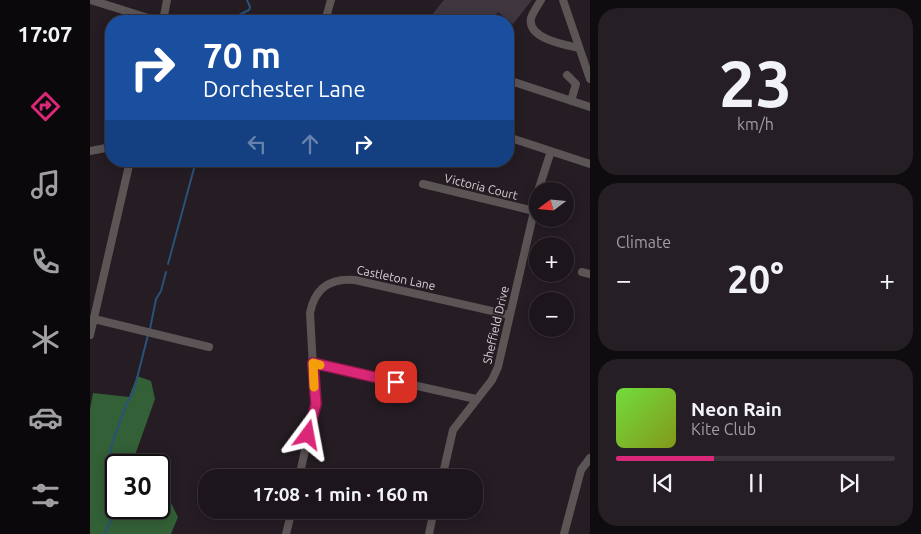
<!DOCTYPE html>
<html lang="en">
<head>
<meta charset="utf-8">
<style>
  body { margin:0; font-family:Ubuntu,sans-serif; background:#251e24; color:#f1f3f6; height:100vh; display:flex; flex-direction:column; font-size:19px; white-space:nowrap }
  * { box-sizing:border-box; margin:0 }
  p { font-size:16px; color:#a09fa3 }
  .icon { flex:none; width:28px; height:28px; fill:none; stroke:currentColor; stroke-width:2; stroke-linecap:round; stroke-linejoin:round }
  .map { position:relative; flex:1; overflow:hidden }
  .panel { display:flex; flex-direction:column; gap:8px; padding:8px; background:#0f0c0f; width:331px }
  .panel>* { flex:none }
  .top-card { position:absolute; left:15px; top:15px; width:409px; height:152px; border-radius:20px; box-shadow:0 2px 12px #0003,0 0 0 1px #3a343a; background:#1a4fa0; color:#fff; overflow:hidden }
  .needle { width:32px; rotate:254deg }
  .tools { position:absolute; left:439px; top:182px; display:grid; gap:10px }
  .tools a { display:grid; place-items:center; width:45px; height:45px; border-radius:50%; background:#1c151b; box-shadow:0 2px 12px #0003,0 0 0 1px #3a343a; font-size:25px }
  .speed { position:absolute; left:15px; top:454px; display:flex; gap:10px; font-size:25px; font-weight:700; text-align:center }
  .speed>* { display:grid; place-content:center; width:65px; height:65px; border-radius:50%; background:#1c151b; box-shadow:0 2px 12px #0003,0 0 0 1px #3a343a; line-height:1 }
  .speed .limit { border:2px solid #111; border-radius:8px; background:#fff; color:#111 }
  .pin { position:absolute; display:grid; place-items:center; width:42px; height:42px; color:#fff; margin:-21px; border-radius:10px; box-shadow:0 2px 8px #0006 }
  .me { position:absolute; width:55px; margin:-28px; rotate:13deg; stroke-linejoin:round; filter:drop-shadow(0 0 4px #0008) }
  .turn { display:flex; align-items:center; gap:18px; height:105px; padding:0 15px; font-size:22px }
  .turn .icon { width:65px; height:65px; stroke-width:2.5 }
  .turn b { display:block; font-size:35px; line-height:42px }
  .lanes { display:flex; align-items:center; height:48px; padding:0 15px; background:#0003; justify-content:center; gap:25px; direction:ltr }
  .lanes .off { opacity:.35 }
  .big { font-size:38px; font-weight:700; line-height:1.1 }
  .panel .widget { flex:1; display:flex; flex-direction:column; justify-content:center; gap:8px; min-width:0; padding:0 18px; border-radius:20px; background:#251e24 }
  .panel .dial { align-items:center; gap:0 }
  .dial b { font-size:65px; line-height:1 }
  .song { display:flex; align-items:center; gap:15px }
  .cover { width:60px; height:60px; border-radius:8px; background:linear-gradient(135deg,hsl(100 70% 55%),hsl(70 70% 35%)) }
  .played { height:5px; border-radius:2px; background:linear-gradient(90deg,#db2777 35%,#3a343a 35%) }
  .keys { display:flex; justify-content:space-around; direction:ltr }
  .heat { display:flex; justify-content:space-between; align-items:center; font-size:28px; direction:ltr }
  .trip { position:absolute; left:108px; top:469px; width:285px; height:50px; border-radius:20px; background:#1c151b; box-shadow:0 2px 12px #0003,0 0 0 1px #3a343a; font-weight:700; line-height:50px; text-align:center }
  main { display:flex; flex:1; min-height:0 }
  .menu { display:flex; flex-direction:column; width:90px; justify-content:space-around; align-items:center; background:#0b080b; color:#a09fa3 }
  .menu .icon { width:35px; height:35px }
  .menu .current { color:#db2777 }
  .menu b { font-size:22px; color:#f1f3f6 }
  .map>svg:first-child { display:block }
  .forest { fill:#336036 }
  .water { fill:#28527b }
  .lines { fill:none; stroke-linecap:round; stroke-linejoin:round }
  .stream { stroke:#28527b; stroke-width:2 }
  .building { fill:#40363f }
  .minor { stroke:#5c5555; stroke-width:8 }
  .route-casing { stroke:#8e194d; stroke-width:12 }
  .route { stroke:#db2777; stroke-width:9 }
  .slow { stroke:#f59e0b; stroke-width:9 }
  .labels { text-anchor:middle; stroke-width:4; stroke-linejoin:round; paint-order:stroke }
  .street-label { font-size:12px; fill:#d8d2d8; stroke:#251c24 }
</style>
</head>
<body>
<main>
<nav class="menu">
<b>17:07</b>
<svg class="icon current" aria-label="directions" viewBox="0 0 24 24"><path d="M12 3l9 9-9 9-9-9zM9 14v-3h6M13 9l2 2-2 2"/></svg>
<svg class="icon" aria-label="music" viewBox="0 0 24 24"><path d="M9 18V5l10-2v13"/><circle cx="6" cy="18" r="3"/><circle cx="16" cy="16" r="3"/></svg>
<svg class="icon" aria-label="phone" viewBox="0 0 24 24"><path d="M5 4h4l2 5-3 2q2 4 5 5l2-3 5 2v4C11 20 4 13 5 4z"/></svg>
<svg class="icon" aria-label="climate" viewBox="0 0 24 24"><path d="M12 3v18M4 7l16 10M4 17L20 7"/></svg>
<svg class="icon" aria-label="car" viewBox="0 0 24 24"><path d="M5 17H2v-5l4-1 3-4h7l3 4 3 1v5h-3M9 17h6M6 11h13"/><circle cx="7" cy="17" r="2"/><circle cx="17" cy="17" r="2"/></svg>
<svg class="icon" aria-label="filters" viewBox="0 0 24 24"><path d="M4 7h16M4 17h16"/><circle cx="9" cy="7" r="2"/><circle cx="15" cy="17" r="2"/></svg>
</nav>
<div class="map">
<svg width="500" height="534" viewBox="0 0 500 534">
  <rect width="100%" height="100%" fill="#251c24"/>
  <!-- forest -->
  <path class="forest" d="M47,376L61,381L65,399L44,458L52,465H26V508H69V479L88,517L81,534H0V409L3,393L39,397Z"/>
  <!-- water -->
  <path class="water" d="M160,470H169L181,477H154Z"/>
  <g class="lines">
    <!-- stream -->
    <path class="stream" d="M143,21L147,16L159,10L160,7L157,0
      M78,264L106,161
      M60,329L66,299L71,291L76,272
      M15,534L22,516L21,484L19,463L22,444L36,405L44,390L58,335"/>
  </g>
  <!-- building -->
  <path class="building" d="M354,0H442L423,24L408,12L400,21H337Z"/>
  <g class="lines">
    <!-- minor -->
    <path class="minor" d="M1,0L68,21
      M451,0C448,5 443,12 441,18C437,39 476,45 489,48
      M473,0L500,79
      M73,21L77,0
      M235,21L241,0
      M477,75L486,84L481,101
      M418,80L500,107
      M418,137L500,164
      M0,151L21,147
      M333,184L444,211
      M448,191L461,151
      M492,272L500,274
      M4,319L119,347
      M0,335L40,161
      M223,363L386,399
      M209,478L225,404L220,313C225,287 241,278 265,280L420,315
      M352,478L363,430L402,380L408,367L448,194
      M196,534L202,510
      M339,534L344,510
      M474,534L491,470L500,458"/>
  </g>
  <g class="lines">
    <!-- route casing -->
    <g class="route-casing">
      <path id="route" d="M218,435L226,404L223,363L306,382"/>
    </g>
    <!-- route -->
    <use href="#route" class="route"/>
    <!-- slow -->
    <path class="slow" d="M224,387L223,363L230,365"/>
  </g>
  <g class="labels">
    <!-- street labels -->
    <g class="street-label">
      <text transform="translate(391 187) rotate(14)" y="4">Victoria Court</text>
      <text transform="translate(306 278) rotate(12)" y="4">Castleton Lane</text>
      <text transform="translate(406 325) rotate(-77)" y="4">Sheffield Drive</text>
    </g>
  </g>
</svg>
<div class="tools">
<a><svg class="needle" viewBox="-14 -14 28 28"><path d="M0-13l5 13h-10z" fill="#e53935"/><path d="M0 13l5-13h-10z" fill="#a09fa3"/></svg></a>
<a>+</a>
<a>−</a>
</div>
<div class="speed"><div class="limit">30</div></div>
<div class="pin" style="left:306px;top:382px;background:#d93025"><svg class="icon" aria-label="arrive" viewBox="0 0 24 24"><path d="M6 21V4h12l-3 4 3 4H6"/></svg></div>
<svg class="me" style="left:218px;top:435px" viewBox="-20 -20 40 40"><path d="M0-17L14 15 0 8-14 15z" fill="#db2777" stroke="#fff" stroke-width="4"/></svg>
<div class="trip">17:08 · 1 min · 160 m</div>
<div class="top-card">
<div class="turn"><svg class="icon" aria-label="right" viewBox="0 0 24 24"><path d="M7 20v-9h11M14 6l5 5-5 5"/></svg><div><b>70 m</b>Dorchester Lane</div></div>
<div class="lanes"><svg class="icon off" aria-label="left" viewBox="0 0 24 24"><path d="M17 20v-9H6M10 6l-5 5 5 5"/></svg><svg class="icon off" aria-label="ahead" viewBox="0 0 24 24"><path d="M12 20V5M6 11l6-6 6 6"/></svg><svg class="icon" aria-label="right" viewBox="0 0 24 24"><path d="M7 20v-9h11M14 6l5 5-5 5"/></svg></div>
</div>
</div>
<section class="panel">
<div class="widget dial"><b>23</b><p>km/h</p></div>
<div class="widget"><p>Climate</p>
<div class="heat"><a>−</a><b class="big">20°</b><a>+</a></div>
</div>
<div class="widget">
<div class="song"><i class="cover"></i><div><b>Neon Rain</b><p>Kite Club</p></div></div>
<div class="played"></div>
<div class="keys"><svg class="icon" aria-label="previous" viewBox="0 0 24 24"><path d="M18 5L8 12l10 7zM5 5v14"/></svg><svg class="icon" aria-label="pause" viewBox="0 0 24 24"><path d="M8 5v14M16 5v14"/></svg><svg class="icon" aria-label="next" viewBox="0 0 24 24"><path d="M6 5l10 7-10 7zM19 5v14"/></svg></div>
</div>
</section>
</main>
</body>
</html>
